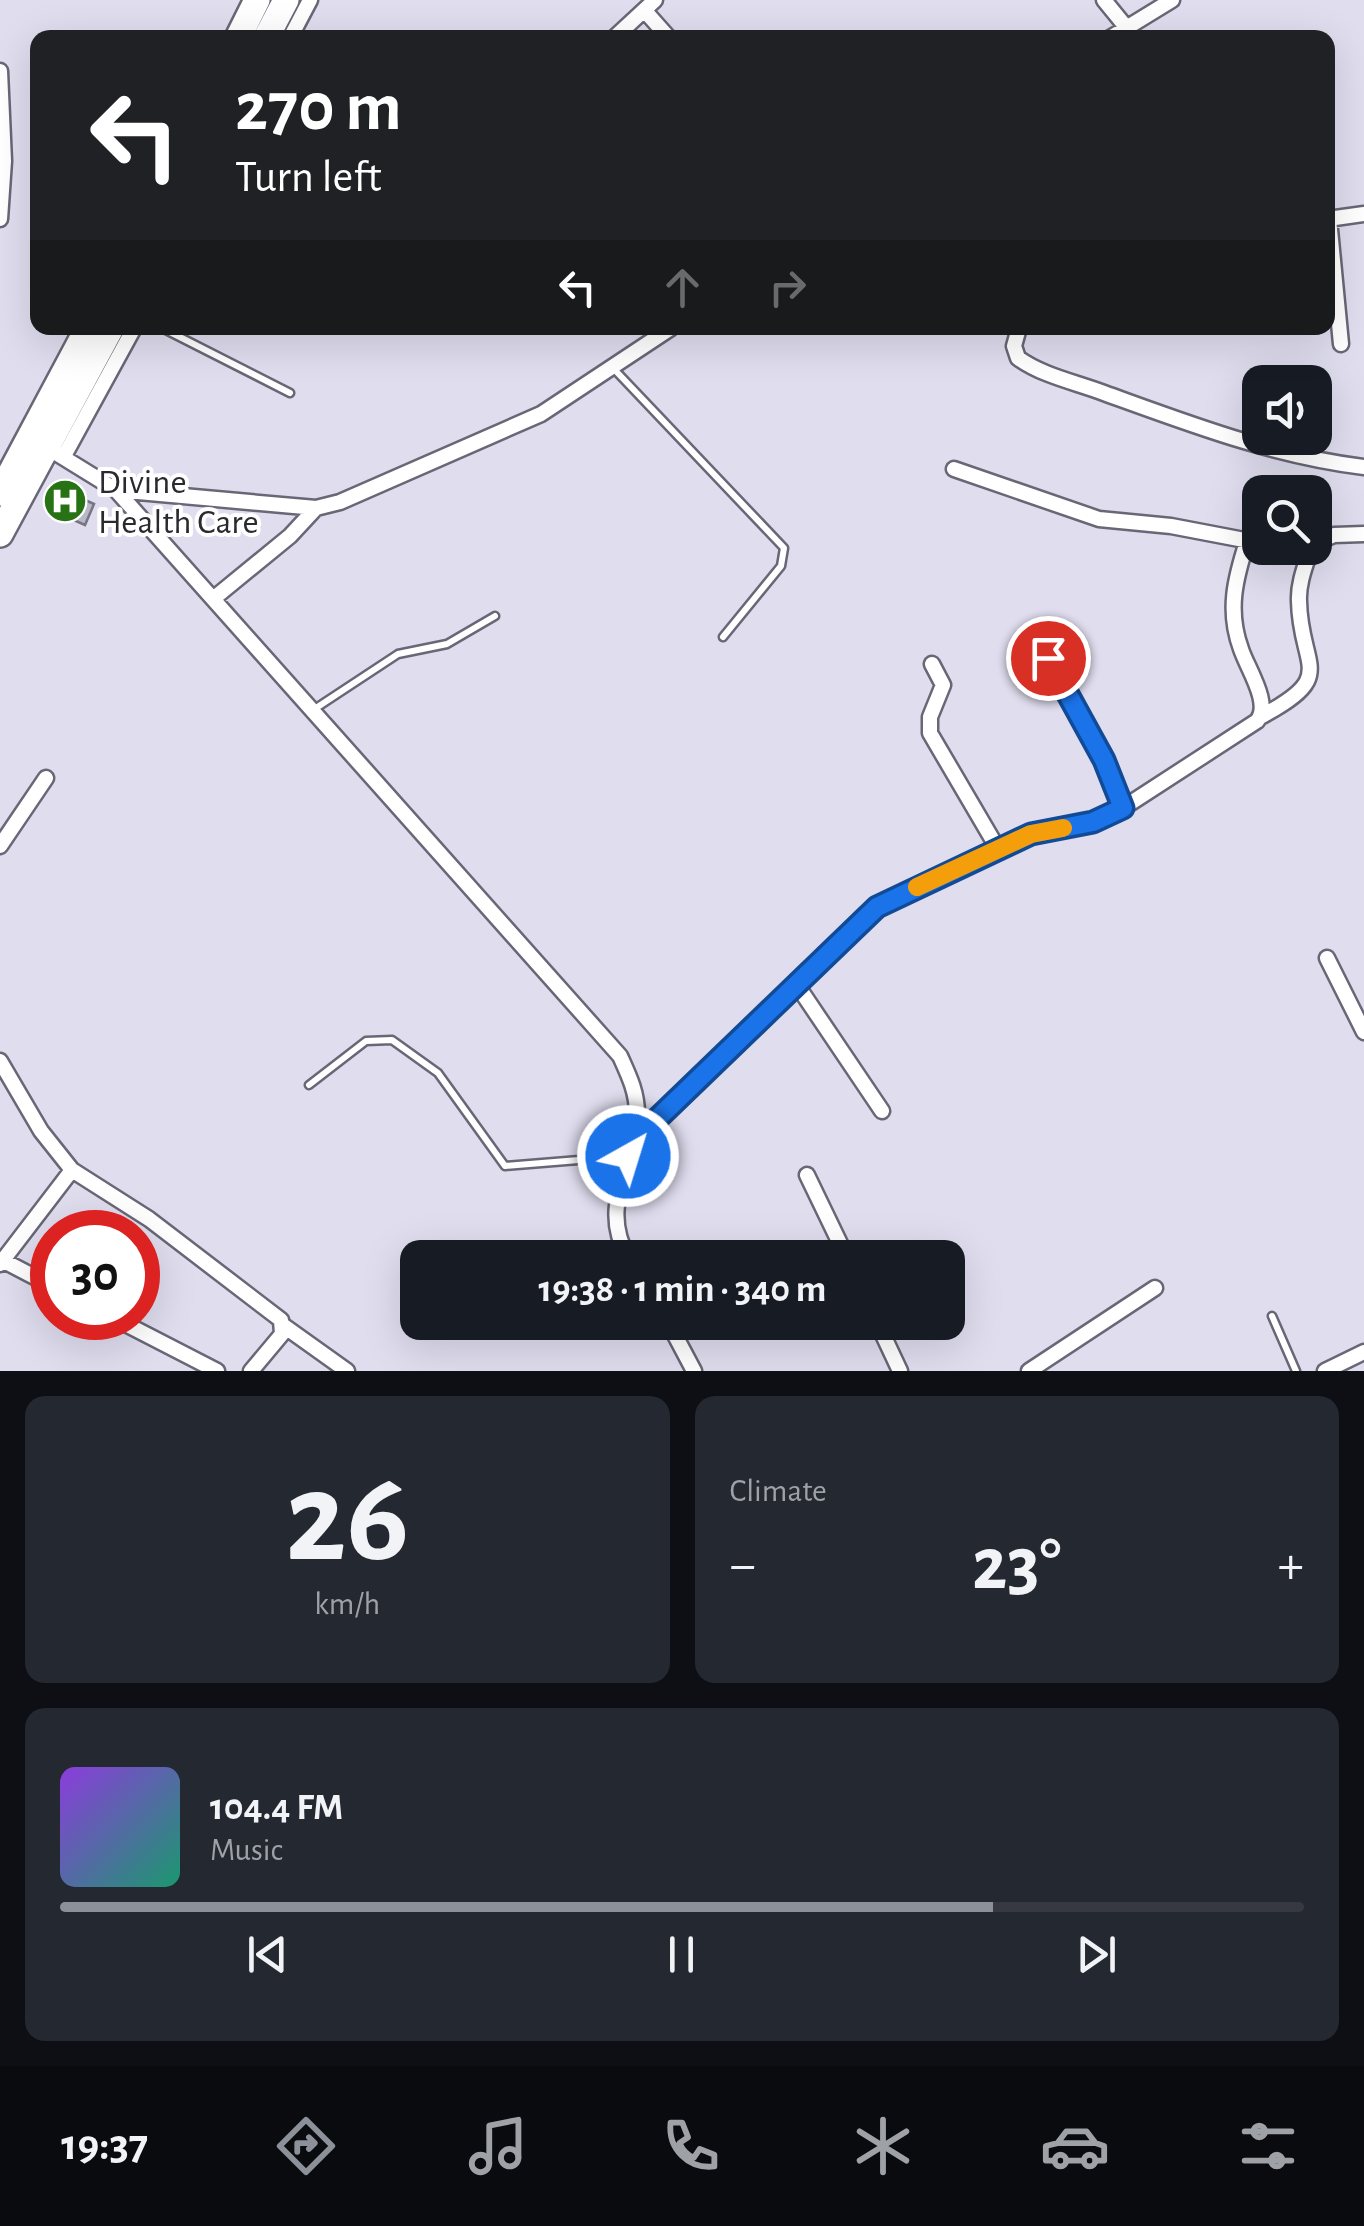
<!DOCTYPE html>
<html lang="en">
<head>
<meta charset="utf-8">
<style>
  body { margin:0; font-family:"Alegreya Sans",sans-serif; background:#242831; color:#f1f3f6; height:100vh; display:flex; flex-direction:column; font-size:38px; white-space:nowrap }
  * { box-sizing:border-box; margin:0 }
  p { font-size:32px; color:#9ea1a6 }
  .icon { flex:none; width:55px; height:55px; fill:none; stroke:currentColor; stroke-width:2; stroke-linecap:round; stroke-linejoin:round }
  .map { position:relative; height:1371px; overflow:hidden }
  .details { display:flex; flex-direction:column; gap:25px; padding:25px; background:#0d0f14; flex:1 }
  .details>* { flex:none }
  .banner { position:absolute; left:30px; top:30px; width:1305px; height:305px; border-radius:20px; box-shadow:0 10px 40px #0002; background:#202124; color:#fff; overflow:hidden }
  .controls { position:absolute; left:1242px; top:365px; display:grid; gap:20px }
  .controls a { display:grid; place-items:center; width:90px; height:90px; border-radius:20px; background:#171b24; box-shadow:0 10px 40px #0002; font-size:50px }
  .speed { position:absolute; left:30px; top:1210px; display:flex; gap:20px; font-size:50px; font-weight:700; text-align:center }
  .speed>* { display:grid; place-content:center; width:130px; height:130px; border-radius:50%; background:#171b24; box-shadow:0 10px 40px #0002; line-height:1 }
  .speed .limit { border:15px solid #d22; background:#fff; color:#111 }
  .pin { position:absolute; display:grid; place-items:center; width:85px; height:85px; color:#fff; margin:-42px; border:5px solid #fff; border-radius:50%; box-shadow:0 2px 10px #0007 }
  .me { position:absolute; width:110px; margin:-55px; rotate:39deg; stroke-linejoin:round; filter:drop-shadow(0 0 8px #0008) }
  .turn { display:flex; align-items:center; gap:35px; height:210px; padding:0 40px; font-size:45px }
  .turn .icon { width:130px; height:130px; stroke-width:2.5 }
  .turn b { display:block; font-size:70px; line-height:85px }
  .lanes { display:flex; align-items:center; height:95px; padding:0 40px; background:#0003; justify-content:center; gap:50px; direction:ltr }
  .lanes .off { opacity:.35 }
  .big { font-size:75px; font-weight:700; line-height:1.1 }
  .details .card { flex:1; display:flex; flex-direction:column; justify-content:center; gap:15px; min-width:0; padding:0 35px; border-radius:20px; background:#242831 }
  .details .dial { align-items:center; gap:0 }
  .dial b { font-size:130px; line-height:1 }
  .song { display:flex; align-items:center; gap:30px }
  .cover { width:120px; height:120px; border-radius:15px; background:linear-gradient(135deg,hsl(270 70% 55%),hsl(160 70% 35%)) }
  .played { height:10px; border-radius:5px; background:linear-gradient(90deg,#8c9099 75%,#363941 75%) }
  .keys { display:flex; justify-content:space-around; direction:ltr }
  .heat { display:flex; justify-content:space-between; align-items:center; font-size:55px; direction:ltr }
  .details .tiles { flex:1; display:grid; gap:25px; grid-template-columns:1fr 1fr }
  .card:last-child { grid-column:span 2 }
  .trip { position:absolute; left:400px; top:1240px; width:565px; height:100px; border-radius:20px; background:#171b24; box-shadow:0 10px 40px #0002; font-weight:700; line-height:100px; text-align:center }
  .dock { display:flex; height:160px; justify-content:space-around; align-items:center; background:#090b0e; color:#9ea1a6 }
  .dock .icon { width:70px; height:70px }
  .dock .on { color:#8c9099 }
  .dock b { font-size:45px; color:#f1f3f6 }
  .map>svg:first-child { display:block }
  .building { fill:#b9b8c8; stroke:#777584; stroke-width:2.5 }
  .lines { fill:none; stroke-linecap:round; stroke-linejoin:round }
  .lane-casing { stroke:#696776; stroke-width:11 }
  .street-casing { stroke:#696776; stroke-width:19 }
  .highway-casing { stroke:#696776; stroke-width:30 }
  .lane { stroke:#fff; stroke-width:6 }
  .street { stroke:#fff; stroke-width:14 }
  .highway { stroke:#fff; stroke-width:25 }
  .route-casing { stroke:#114b97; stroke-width:25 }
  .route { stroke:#1a73e8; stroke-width:18 }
  .slow { stroke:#f59e0b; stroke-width:18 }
  .labels { text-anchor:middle; stroke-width:8; stroke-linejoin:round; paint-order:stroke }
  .poi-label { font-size:35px; fill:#2a292f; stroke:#fff; text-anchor:start }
</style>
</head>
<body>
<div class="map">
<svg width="1364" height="1371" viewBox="0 0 1364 1371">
  <rect width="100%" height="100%" fill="#dfddee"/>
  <!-- building -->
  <path class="building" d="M58,488L94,504L85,525L49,509Z"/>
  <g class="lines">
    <!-- lane casing -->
    <g class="lane-casing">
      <path id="lane" d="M162,328L290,393
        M613,368L784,548L781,566L723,637
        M313,710L398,654L447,644L495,616
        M309,1085L366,1041L392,1040L438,1073L505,1166L628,1156
        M1272,1316L1296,1371"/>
    </g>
    <!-- street casing -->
    <g class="street-casing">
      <path id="street" d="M1104,0L1126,27
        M645,11L669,38
        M290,38L310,0
        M614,38L655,0
        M1110,38L1172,0
        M0,71L4,161L0,219
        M1328,219L1364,214
        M1329,219L1341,344
        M1019,328L1014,346L1018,358C1043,376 1075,382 1104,393C1190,424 1273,456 1364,467
        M43,445L116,490L620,1056C629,1076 637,1092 637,1114C638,1169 597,1200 628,1258
        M64,456L134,328
        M954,469L1099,519L1171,526L1260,543
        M116,490L316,508L340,502L541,414L671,328
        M1315,543L1334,535L1364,534
        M213,599L290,536L316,508
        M1047,657L1104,761L1123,808
        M932,664L943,685L930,717V733L998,849
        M1262,716C1339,675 1300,668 1299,601C1298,583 1306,564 1311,548
        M0,846L46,778
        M1327,958L1364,1032
        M797,985L882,1111
        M0,1061L41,1131L72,1170L0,1264
        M633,1143L877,907L1031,834L1093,822L1123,808L1257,721C1272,704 1247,668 1241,649C1227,611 1235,579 1247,542
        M72,1170L149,1219L281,1320L282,1334L251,1371
        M807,1175L847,1258
        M2,1260L52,1286
        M114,1318L217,1371
        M668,1322L694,1371
        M877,1322L900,1371
        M284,1326L347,1371
        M1029,1371L1155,1288
        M1325,1371L1364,1352"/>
    </g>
    <!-- highway casing -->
    <g class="highway-casing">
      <path id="highway" d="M238,38L257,0
        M266,38L286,0
        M0,493L88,328
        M0,534L111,328"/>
    </g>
    <!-- lane -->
    <use href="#lane" class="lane"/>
    <!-- street -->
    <use href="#street" class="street"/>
    <!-- highway -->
    <use href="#highway" class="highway"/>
  </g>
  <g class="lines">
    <!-- route casing -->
    <g class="route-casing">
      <path id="route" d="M628,1156L631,1144L877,907L1031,834L1093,822L1123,808L1104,760L1048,658"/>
    </g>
    <!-- route -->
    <use href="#route" class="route"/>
    <!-- slow -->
    <path class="slow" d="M917,887L1031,834L1063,828"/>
  </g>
  <!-- icons -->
  <defs>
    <g id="hospital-disc" transform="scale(2.25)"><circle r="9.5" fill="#287216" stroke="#fff"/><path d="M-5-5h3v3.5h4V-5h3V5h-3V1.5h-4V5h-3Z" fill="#fff"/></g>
  </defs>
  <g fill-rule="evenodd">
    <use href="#hospital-disc" x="65" y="501"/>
  </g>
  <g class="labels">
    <!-- poi labels -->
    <g class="poi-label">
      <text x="98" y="493">Divine<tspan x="98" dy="40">Health Care</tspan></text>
    </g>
  </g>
</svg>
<div class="controls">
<a><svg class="icon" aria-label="sound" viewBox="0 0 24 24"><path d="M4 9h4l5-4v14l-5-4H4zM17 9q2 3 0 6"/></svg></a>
<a><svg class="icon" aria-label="search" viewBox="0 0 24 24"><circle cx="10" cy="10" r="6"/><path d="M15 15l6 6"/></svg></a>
</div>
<div class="speed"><div class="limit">30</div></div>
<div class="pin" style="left:1048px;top:658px;background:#d93025"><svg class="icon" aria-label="arrive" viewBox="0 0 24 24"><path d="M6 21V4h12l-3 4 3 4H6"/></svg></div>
<svg class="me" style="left:628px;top:1156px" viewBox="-20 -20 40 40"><circle r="17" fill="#1a73e8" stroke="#fff" stroke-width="3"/><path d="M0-11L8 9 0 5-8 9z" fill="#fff"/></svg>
<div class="trip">19:38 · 1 min · 340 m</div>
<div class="banner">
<div class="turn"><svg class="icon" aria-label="left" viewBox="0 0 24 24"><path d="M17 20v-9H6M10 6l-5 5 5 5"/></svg><div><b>270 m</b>Turn left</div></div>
<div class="lanes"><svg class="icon" aria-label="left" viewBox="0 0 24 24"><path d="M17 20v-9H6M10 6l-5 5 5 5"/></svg><svg class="icon off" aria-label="ahead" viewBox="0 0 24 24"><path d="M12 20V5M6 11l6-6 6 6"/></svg><svg class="icon off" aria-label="right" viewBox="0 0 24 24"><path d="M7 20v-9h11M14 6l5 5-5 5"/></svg></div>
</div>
</div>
<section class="details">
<div class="tiles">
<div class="card dial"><b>26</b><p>km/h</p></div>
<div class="card"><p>Climate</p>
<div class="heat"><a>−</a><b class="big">23°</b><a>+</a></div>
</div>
<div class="card">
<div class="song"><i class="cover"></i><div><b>104.4 FM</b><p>Music</p></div></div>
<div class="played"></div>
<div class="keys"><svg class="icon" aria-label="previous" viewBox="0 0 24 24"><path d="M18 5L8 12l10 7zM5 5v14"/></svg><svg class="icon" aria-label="pause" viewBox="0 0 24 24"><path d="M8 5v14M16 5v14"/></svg><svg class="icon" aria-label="next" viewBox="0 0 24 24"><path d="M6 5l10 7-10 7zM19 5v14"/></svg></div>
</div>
</div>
</section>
<nav class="dock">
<b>19:37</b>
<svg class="icon on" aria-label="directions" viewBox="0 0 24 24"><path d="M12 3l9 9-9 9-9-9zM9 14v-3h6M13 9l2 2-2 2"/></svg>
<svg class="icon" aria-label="music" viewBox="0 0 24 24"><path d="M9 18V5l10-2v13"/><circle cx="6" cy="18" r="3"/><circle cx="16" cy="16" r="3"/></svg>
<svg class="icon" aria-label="phone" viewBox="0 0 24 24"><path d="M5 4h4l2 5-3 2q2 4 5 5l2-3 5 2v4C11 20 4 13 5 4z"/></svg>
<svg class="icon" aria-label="climate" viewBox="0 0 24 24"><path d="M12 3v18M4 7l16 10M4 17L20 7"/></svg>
<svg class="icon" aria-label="car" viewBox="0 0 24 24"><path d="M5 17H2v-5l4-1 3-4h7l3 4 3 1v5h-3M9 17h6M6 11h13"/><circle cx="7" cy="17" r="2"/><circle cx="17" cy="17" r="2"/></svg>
<svg class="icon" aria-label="filters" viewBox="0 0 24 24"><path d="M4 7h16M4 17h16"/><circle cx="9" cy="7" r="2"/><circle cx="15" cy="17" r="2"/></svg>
</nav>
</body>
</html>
